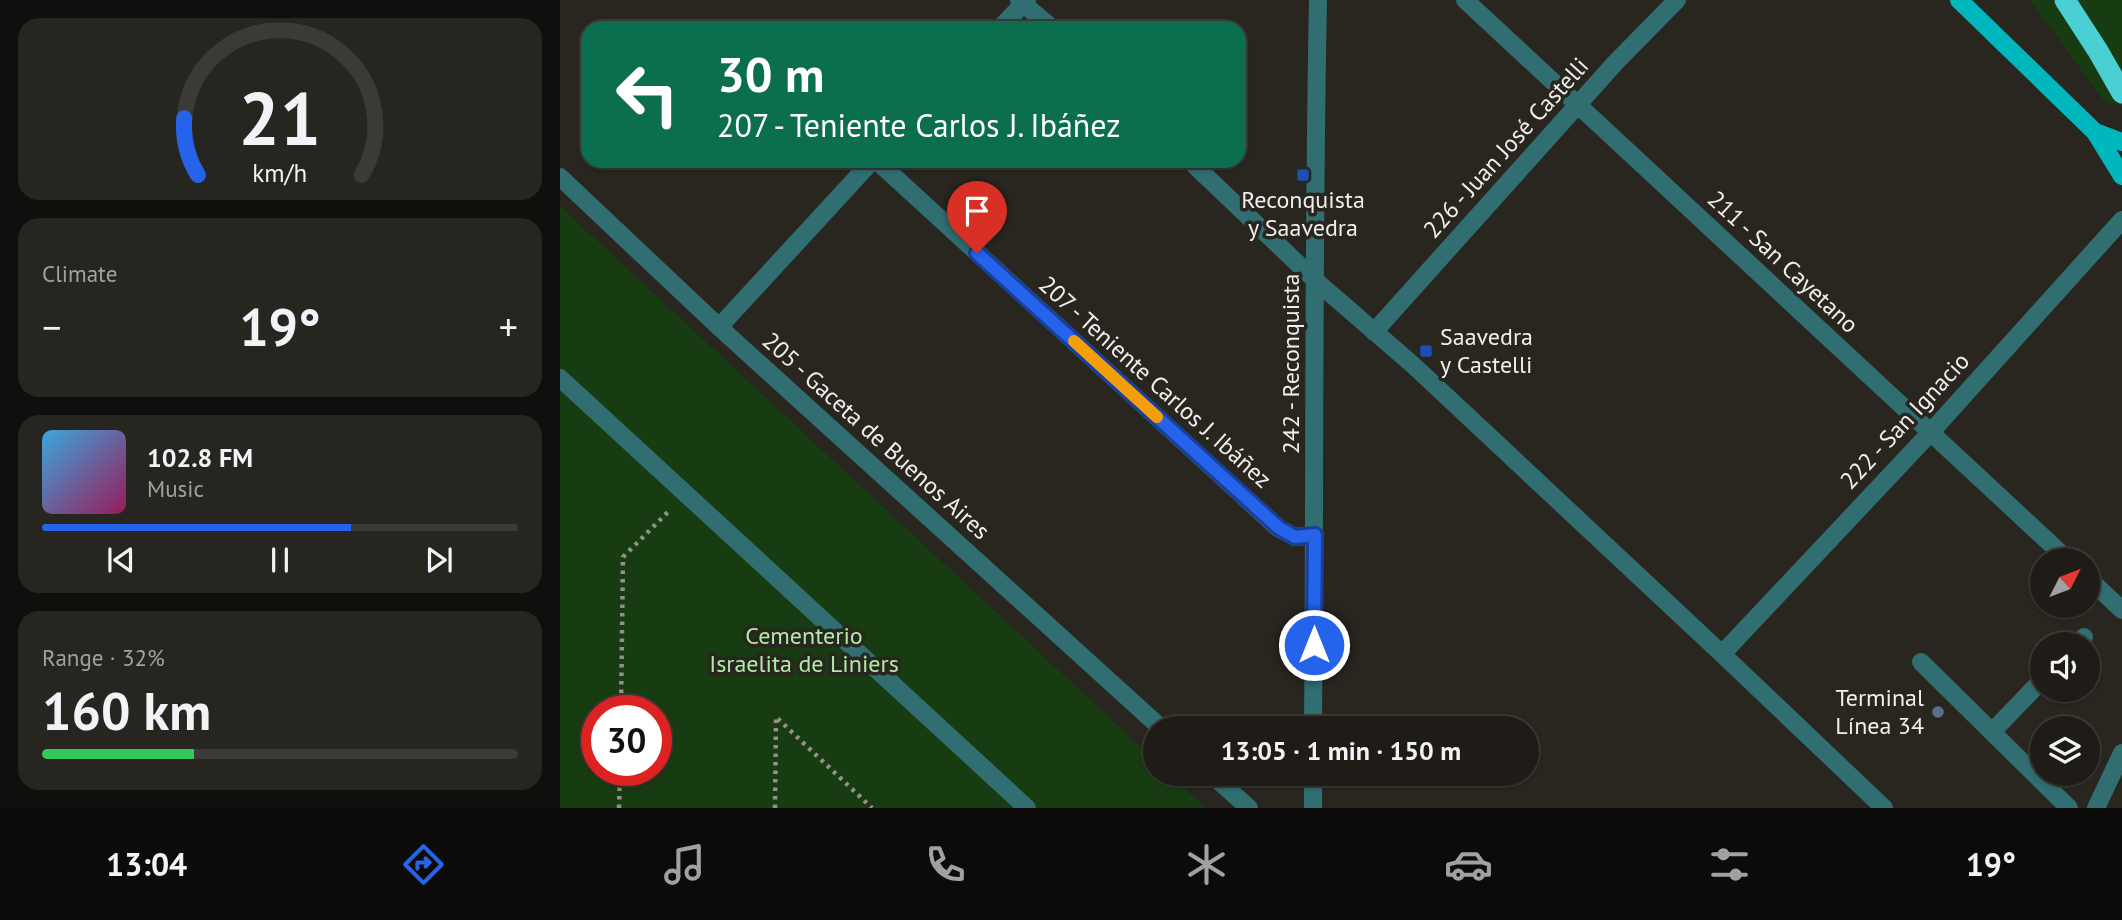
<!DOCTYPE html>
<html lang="en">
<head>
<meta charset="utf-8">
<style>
  body { margin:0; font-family:"PT Sans",sans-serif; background:#272520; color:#f1f3f6; height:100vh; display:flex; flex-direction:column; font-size:26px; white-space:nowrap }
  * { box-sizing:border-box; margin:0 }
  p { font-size:23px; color:#a1a1a1 }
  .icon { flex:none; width:38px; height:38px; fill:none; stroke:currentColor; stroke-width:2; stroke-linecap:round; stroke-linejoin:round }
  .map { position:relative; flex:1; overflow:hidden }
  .details { display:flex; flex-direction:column; gap:18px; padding:18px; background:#110f0d; width:560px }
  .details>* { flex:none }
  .top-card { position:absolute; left:21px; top:21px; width:665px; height:147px; border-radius:21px; box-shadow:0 2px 5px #0004,0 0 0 2px #3c3a36; background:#0b6e4f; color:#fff; overflow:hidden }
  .needle { width:46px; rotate:48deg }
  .buttons { position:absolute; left:1470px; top:548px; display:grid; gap:14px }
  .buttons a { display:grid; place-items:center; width:70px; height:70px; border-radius:50%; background:#1f1c17; box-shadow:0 2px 5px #0004,0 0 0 2px #3c3a36; font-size:35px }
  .speed { position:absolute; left:21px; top:695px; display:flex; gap:14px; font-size:35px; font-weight:700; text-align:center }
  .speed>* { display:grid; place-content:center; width:91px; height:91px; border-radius:50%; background:#1f1c17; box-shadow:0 2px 5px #0004,0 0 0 2px #3c3a36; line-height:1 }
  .speed .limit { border:10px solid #d22; background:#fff; color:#111 }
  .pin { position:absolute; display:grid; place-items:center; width:60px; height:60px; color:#fff; margin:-72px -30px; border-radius:50% 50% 50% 0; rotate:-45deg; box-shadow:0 0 7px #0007 }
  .pin .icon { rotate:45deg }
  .me { position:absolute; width:77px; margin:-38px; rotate:0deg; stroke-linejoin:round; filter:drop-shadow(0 0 5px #0008) }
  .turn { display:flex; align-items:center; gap:24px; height:147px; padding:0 21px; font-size:32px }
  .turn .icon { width:91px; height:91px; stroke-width:2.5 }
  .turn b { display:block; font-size:49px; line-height:60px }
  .big { font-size:52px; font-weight:800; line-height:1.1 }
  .details .widget { flex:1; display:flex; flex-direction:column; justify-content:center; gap:10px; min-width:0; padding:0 24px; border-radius:21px; background:#272520 }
  .details .dial { align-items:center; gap:0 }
  .dial svg { height:182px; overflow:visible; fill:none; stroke:#3c3a36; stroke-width:7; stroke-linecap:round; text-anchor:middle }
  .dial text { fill:#f1f3f6; stroke:none }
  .song { display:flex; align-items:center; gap:21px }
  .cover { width:84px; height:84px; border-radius:10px; background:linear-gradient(135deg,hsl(200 70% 55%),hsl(330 70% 35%)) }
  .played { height:7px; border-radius:4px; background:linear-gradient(90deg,#2563eb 65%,#3c3a36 65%) }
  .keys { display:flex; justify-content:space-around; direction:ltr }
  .heat { display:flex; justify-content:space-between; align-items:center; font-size:38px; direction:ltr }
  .charge { height:10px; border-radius:5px; background:linear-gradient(90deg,#34c759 32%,#3c3a36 0) }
  .trip { position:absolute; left:583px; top:716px; width:396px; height:70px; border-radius:35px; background:#1f1c17; box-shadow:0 2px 5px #0004,0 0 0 2px #3c3a36; font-weight:800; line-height:70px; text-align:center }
  .tab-bar { display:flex; height:112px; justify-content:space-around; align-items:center; background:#0c0b09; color:#a1a1a1 }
  .tab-bar .icon { width:49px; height:49px }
  .tab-bar .selected { color:#2563eb }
  .tab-bar b { font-size:32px; color:#f1f3f6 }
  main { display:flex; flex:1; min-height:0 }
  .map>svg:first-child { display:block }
  .green { fill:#183c11; fill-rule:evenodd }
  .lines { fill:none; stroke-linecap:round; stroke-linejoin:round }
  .path { stroke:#938f8b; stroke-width:4.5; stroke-dasharray:3.5 5; stroke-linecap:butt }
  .minor { stroke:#306e71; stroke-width:18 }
  .major { stroke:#00b7bd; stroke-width:18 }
  .highway { stroke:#4acfd5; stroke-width:21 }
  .route-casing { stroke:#184099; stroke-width:18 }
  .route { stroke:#2563eb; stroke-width:12 }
  .slow { stroke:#f59e0b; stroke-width:12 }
  .transit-dot { fill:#1a4fb4; stroke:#29251f; stroke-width:2.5 }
  .service-dot { fill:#5c6f8a; stroke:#29251f; stroke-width:2.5 }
  .labels { text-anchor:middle; stroke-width:7; stroke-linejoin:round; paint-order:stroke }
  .street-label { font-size:24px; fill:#f1eeeb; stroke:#29251f }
  .poi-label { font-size:24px; fill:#f1eeeb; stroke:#29251f }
  .park-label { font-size:24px; fill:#b0eba5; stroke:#29251f }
</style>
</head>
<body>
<main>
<section class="details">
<div class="widget dial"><svg viewBox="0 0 100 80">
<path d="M14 69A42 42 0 1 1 86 69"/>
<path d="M14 69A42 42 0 0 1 8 44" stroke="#2563eb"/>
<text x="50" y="56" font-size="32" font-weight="700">21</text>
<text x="50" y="72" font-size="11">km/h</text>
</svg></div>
<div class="widget"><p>Climate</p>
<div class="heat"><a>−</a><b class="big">19°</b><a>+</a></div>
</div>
<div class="widget">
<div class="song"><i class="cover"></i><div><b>102.8 FM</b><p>Music</p></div></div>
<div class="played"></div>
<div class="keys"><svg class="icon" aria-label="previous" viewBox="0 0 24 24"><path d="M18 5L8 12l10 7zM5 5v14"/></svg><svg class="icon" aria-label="pause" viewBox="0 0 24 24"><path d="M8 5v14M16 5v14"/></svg><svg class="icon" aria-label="next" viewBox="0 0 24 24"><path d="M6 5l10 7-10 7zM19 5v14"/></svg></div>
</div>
<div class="widget"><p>Range · 32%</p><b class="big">160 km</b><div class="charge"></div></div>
</section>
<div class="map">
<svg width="1562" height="808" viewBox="0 0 1562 808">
  <rect width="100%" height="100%" fill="#29251f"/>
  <!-- green -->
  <path class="green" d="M1470,0H1562V106L1544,101Z
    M0,206L595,760V774H609L646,808H0ZM37,710H96V770H37Z"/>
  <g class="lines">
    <!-- path -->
    <path class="path" d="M61,710L63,557L111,509
      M59,808L60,770
      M215,808L216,717L312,808"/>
    <!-- minor -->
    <path class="minor" d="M459,0L492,28
      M905,0L1508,560
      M440,28L467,0
      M317,161L718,528L735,537L755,535
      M630,161L756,281L853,365L1162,654L1324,808
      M0,177L159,327L601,728
      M159,327L312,161
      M814,332L1056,62L1117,0
      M0,378L467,808
      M1528,578L1562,610
      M1517,644L1524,637
      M1162,654L1371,432L1562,220
      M1361,662L1509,808
      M753,728C755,485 753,243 758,0
      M1432,732L1482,680
      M651,774L689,808
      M753,808V774
      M1536,808L1562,753"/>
    <!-- major -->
    <path class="major" d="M1399,0L1535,132L1562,176
      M1535,132L1562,142"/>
    <!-- highway -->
    <path class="highway" d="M1505,0L1538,51L1562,93"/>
  </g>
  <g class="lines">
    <!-- route casing -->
    <g class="route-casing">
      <path id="route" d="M417,253L719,528L735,537L755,535L754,645"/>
    </g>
    <!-- route -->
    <use href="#route" class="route"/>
    <!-- slow -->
    <path class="slow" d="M514,341L597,417"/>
  </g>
  <!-- markers -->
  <g class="transit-dot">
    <rect x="736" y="168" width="14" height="14" rx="3.5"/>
    <rect x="859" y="344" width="14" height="14" rx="3.5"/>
  </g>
  <circle class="service-dot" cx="1378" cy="712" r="7"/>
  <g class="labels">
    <!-- street labels -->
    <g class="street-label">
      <text transform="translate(946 148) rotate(-48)" y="8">226 - Juan José Castelli</text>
      <text transform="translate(1223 262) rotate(43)" y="8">211 - San Cayetano</text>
      <text transform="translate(731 364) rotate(-90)" y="8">242 - Reconquista</text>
      <text transform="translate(595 382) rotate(42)" y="8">207 - Teniente Carlos J. Ibáñez</text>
      <text transform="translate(1345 421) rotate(-47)" y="8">222 - San Ignacio</text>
      <text transform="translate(316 436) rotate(42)" y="8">205 - Gaceta de Buenos Aires</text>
    </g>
    <!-- poi labels -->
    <g class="poi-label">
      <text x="743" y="208">Reconquista<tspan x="743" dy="28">y Saavedra</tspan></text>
      <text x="880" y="345" text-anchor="start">Saavedra<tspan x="880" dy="28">y Castelli</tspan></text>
      <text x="1364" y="706" text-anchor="end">Terminal<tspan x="1364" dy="28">Línea 34</tspan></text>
    </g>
    <!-- park labels -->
    <g class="park-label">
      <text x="244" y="644">Cementerio<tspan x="244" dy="28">Israelita de Liniers</tspan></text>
    </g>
  </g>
</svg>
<div class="buttons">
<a><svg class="needle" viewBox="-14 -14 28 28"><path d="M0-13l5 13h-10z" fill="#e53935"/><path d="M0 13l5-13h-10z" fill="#a1a1a1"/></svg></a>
<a><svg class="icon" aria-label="sound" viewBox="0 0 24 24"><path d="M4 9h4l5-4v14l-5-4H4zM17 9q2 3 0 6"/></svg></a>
<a><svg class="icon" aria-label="layers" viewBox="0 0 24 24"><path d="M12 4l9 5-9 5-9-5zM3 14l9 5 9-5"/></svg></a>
</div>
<div class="speed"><div class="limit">30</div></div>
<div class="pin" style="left:417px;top:253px;background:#d93025"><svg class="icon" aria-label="arrive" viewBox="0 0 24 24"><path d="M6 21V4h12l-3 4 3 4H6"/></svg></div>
<svg class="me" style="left:754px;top:645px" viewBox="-20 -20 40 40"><circle r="17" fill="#2563eb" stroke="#fff" stroke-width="3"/><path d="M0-11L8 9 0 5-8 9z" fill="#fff"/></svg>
<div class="trip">13:05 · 1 min · 150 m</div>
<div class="top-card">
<div class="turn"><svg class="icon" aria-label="left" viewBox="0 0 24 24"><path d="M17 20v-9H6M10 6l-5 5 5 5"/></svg><div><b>30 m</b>207 - Teniente Carlos J. Ibáñez</div></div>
</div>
</div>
</main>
<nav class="tab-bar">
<b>13:04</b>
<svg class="icon selected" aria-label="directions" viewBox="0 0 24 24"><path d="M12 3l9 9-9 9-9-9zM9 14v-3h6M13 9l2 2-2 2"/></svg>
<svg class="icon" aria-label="music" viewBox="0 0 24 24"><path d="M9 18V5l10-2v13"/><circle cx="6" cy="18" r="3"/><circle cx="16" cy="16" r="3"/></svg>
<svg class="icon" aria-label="phone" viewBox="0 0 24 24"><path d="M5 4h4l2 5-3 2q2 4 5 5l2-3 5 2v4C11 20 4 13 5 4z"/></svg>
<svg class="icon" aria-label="climate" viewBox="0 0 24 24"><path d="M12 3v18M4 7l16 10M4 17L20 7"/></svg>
<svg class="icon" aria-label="car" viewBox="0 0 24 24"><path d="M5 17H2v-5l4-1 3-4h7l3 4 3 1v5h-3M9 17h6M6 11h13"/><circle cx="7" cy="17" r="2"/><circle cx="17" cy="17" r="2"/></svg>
<svg class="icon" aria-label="filters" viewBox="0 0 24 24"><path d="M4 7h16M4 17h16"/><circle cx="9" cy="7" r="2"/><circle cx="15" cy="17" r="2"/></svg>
<b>19°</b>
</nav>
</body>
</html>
